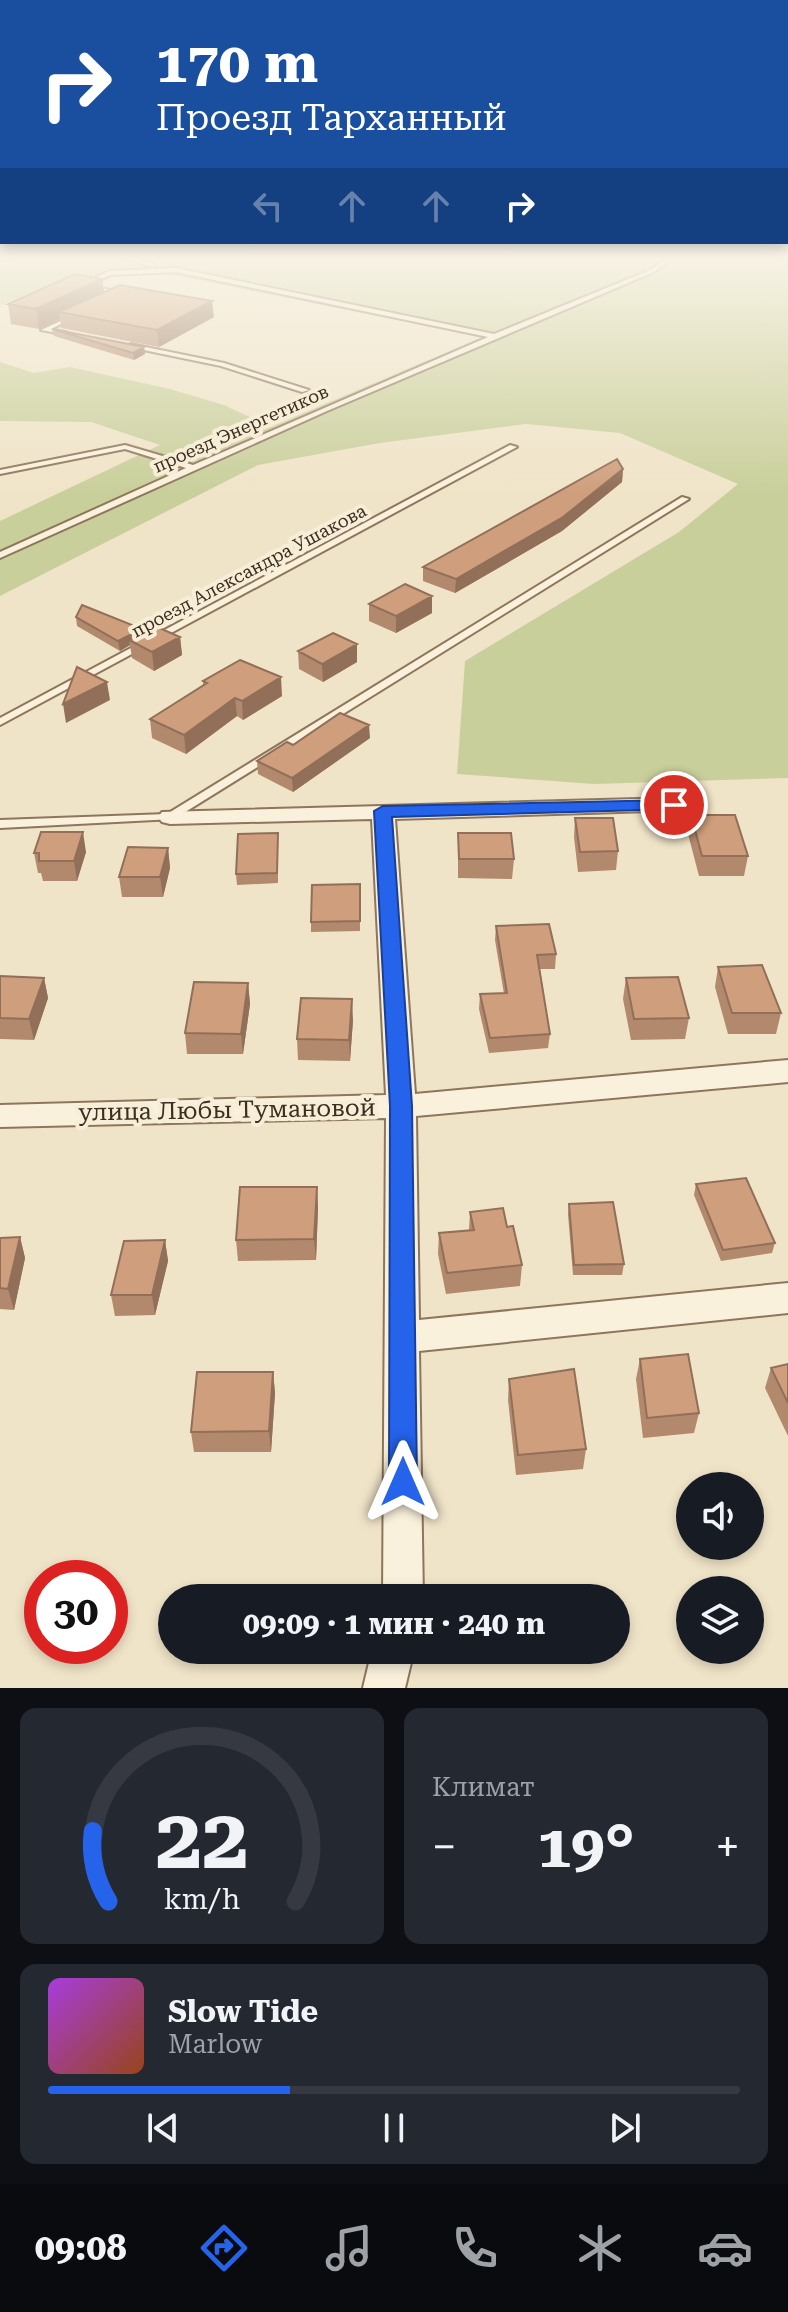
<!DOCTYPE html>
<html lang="ru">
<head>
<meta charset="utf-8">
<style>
  body { margin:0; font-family:"Roboto Serif",serif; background:#242831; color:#f1f3f6; height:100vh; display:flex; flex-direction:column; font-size:30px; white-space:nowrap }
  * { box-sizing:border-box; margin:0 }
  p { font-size:26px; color:#9ea1a6 }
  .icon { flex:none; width:44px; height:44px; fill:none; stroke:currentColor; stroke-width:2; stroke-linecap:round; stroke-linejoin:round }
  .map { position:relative; height:1688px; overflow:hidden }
  .details { display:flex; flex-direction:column; gap:20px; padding:20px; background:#0d0f14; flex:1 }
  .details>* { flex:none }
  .top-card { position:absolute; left:0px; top:0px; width:788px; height:244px; box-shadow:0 4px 12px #0003; background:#1a4fa0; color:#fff; overflow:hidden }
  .buttons { position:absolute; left:676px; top:1472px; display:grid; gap:16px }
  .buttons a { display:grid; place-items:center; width:88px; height:88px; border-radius:50%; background:#171b24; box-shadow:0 4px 12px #0003; font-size:40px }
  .speed { position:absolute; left:24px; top:1560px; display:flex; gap:16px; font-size:40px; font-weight:700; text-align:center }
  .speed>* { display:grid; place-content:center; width:104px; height:104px; border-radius:50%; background:#171b24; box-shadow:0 4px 12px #0003; line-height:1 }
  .speed .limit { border:12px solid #d22; background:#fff; color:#111 }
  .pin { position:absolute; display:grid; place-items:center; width:68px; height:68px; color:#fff; margin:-34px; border:4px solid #fff; border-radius:50%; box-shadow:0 2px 8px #0007 }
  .me { position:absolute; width:88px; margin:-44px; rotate:0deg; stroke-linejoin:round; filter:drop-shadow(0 0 6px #0008) }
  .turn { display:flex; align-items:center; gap:28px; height:168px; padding:0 24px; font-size:36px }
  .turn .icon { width:104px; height:104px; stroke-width:2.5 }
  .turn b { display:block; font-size:56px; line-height:68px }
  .lanes { display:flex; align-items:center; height:76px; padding:0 24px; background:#0003; justify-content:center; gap:40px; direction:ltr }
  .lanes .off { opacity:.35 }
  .big { font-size:60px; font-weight:700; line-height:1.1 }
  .details .card { flex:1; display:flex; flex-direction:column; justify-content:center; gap:12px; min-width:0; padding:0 28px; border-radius:16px; background:#242831 }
  .details .dial { align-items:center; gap:0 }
  .dial svg { height:208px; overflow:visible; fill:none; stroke:#363941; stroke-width:7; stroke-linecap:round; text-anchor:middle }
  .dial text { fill:#f1f3f6; stroke:none }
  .song { display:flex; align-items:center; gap:24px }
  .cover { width:96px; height:96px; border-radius:12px; background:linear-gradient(135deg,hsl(280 70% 55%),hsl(20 70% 35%)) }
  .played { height:8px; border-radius:4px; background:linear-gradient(90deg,#2563eb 35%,#363941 35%) }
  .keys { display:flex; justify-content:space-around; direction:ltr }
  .heat { display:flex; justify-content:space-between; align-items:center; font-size:44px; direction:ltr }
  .details .tiles { flex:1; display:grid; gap:20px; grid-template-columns:1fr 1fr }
  .card:last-child { grid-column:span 2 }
  .trip { position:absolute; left:158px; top:1584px; width:472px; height:80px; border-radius:40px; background:#171b24; box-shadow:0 4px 12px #0003; font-weight:700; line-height:80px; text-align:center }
  .tab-bar { display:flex; height:128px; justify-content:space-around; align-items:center; background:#090b0e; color:#9ea1a6 }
  .tab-bar .icon { width:56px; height:56px }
  .tab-bar .selected { color:#2563eb }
  .tab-bar b { font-size:36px; color:#f1f3f6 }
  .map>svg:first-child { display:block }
  .green { fill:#c9cf9b }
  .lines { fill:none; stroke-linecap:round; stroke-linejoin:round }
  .lane-casing { stroke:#8d765c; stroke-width:4 }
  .street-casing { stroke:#8d765c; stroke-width:4 }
  .lane { fill:#faf1dc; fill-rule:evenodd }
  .street { fill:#faf1dc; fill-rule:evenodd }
  .wall { fill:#b2896c }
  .shaded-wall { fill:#916f58 }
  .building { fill:#cf9f7d; stroke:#916f58; stroke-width:2 }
  .route { fill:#2563eb; stroke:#184099; stroke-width:2 }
  .labels { text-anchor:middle; stroke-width:8; stroke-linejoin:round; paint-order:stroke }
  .far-street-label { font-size:18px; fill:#3d2e20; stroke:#f7eed8 }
  .near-street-label { font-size:24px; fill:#3d2e20; stroke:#f7eed8 }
</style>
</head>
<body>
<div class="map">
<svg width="788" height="1688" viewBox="0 0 788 1688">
  <rect width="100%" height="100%" fill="#f0e4c8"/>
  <!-- green -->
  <path class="green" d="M0,257H788V778L594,784L457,774L465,661L679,532L738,484L620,433L526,424L380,443L258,465L0,596V521L160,445L91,422L0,421V362L34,373L70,367L170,389L224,405L271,427L482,337L156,272L122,273L89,287H45L0,305Z"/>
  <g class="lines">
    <!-- lane casing -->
    <g class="lane-casing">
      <path id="lane" d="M118,257H126L156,265L153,267Z
        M669,257H675L654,272L327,411L0,558V552L186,468L125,449L0,474V470L125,445L193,465L488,337L176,272L111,275L88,285L123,293L121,296L80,286V284L110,271L176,268L494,334L650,270Z
        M71,316L76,317L51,329L68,333V335L41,330Z
        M131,344L224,363L309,390L302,392L221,366L129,347V345Z
        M510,445L517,447L0,725V718Z
        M682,497L689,499L174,819L0,828V820L167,814Z"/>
    </g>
    <!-- street casing -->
    <g class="street-casing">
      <path id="street" d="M0,257H10L0,261Z
        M674,798L682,800L686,805L682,810L395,819L415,1094L788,1060V1082L416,1116L419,1320L788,1283V1313L419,1351L423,1598H383L386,1118L0,1127V1105L386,1095L372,819L170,824L162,822L158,817L162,812Z
        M372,1650H414L405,1688H363Z"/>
    </g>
    <!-- lane -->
    <use href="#lane" class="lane"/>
    <!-- street -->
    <use href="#street" class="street"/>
  </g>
  <!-- wall -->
  <path class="wall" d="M102,279L104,292L214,317L159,347L61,328L60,319L39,329L11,324L8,304Z
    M52,329L144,347L145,354L134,360L54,336Z
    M623,469L622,482L562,531L455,593L423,581V567Z
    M369,604L432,613L396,633L369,621Z
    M76,617L142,633L180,637L182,655L154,671L132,658L130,645L120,651L77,626Z
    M357,644V662L323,682L299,669L298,651Z
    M203,681L282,696L243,720L237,716L186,754L152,738L150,719L203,685Z
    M370,738L293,792L258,774L257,761L293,745Z
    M691,815L748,856L744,876H699L688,834Z
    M575,818L618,851L616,870L578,872L574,837Z
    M278,833V883L237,885L236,874Z
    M458,833L514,859L512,879L458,878Z
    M168,848L170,868L163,897H122L119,877Z
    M86,852L77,881H43L41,873H38L34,853Z
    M360,884V931L311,932V922Z
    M496,926L556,954L555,969H540L550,1034L548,1048L489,1053L479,1009L480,994H504L495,940Z
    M718,967L781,1013L776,1034H728L715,987Z
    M0,976L44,978L48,998L34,1040L0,1039Z
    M626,978L689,1018L685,1039L631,1040L623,999Z
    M248,983L250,1004L243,1054H187L185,1033Z
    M353,1020L350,1061L298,1060L297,1039Z
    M696,1184L775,1243L772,1253L721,1261L694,1195Z
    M317,1187L318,1208L316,1260L238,1261L236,1240Z
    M569,1204L624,1264L622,1275H573L568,1214Z
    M470,1212L507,1227L522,1265L520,1286L446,1294L438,1254L439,1233L469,1230Z
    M20,1237L25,1258L14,1310L0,1309V1238Z
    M165,1240L168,1261L155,1315L115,1316L111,1295Z
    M640,1359L699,1413L694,1433L643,1438L636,1379Z
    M788,1364V1436L765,1388L771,1368Z
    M273,1372L275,1393L271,1452H194L191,1432Z
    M509,1379L586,1449L583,1469L516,1475L508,1400Z"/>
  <!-- shaded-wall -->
  <path class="shaded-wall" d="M102,279L105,298L59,312L60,319L39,329L36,309Z
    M212,301L214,317L159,347L157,330Z
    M144,347L145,354L134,360L133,353Z
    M623,469L622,482L562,531L455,593L456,579Z
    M432,596V613L396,633V616Z
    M142,629L143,638L129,640L130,645L120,651L118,641Z
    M180,637L182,655L154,671L152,652Z
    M357,644V662L323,682L322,664Z
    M281,677L282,696L243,720L242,701Z
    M107,682L110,700L66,723L63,704Z
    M235,698L237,716L186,754L184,735Z
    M369,725L370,738L293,792L292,778Z
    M83,832L86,852L77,881L74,861Z
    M168,848L170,868L163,897L160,877Z
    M44,978L48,998L34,1040L29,1019Z
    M248,983L250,1004L243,1054L241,1034Z
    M352,999L353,1020L350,1061L349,1040Z
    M317,1187L318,1208L316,1260L314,1239Z
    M20,1237L25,1258L14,1310L8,1289Z
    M165,1240L168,1261L155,1315L152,1295Z
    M273,1372L275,1393L271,1452L269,1431Z"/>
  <!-- building -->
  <path class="building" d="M75,274L102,279L36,309L8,304Z
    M120,285L212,301L157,330L59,312Z
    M52,329L144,347L133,353Z
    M617,459L623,469L563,517L456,579L423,567Z
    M405,584L432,596L396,616L369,604Z
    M82,605L142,629L118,641L76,617Z
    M155,626L180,637L152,652L129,640Z
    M333,633L357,644L322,664L298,651Z
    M240,660L281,677L242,701L235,698L184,735L150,719L207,683L203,681Z
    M77,667L107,682L63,704Z
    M340,713L369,725L292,778L257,761L287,742L293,745Z
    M691,815H735L748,856H702Z
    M575,818H613L618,851L580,852Z
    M41,832H83L74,861H39V853H34Z
    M278,833L277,873L236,874L238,834Z
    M458,833H511L514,859H459Z
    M128,847L168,848L160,877H119Z
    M360,884V921L311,922L312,885Z
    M549,924L556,954L537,955L550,1034L490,1038L480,994L507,993L496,926Z
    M762,965L781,1013H732L718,967Z
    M0,976L44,978L29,1019L0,1018Z
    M678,977L689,1018L634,1019L626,978Z
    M194,982L248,983L241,1034L185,1033Z
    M301,998L352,999L349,1040L297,1039Z
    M746,1178L775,1243L723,1250L696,1184Z
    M240,1187H317L314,1239L236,1240Z
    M613,1202L624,1264L574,1265L569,1204Z
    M503,1208L507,1227L513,1226L522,1265L447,1273L439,1233L474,1230L470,1212Z
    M20,1237L8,1289L0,1288V1238Z
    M165,1240L152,1295H111L124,1241Z
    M688,1354L699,1413L647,1418L640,1359Z
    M788,1364V1403L771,1368Z
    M574,1369L586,1449L518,1455L509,1379Z
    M197,1372H273L269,1431L191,1432Z"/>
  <!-- sky -->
  <linearGradient id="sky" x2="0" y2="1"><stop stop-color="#8fbad6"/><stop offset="0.52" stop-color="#f8f3e6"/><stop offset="1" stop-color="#f8f3e6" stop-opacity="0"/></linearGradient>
  <rect width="788" height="493" fill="url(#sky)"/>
  <!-- route -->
  <path class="route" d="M674,800L683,805L680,809L392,817L412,1106L417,1482L413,1492L403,1496L393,1492L389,1482L390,1106L374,811L383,806Z"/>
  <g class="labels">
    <!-- far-street labels -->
    <g class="far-street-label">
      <text transform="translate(241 429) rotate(-24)" y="6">проезд Энергетиков</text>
      <text transform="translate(249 571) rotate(-28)" y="6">проезд Александра Ушакова</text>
    </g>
    <!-- near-street labels -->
    <g class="near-street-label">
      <text transform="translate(227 1110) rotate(-1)" y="8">улица Любы Тумановой</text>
    </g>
  </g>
</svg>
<div class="buttons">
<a><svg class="icon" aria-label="sound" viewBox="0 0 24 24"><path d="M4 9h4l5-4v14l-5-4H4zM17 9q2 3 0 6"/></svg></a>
<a><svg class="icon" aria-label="layers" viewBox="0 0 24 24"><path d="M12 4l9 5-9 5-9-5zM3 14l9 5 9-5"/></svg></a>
</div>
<div class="speed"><div class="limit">30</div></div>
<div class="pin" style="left:674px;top:805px;background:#d93025"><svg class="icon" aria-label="arrive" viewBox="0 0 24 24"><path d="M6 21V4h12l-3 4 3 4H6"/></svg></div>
<svg class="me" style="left:403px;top:1482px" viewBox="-20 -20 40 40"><path d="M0-17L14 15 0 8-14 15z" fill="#2563eb" stroke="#fff" stroke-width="4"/></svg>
<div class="trip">09:09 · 1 мин · 240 m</div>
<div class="top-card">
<div class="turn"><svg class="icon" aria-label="right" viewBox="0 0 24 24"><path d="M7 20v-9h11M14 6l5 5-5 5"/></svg><div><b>170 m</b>Проезд Тарханный</div></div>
<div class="lanes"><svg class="icon off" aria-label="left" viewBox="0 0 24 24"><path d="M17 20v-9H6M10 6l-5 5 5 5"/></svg><svg class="icon off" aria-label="ahead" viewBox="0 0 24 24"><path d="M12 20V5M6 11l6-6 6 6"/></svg><svg class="icon off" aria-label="ahead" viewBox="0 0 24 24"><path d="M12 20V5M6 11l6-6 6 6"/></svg><svg class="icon" aria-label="right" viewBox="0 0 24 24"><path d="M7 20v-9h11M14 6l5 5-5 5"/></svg></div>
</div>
</div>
<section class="details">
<div class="tiles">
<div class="card dial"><svg viewBox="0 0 100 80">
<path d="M14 69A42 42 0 1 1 86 69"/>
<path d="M14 69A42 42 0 0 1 8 42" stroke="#2563eb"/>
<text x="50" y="56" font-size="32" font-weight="700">22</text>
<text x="50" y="72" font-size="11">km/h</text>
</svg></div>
<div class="card"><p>Климат</p>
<div class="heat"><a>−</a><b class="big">19°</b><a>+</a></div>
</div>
<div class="card">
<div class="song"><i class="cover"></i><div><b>Slow Tide</b><p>Marlow</p></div></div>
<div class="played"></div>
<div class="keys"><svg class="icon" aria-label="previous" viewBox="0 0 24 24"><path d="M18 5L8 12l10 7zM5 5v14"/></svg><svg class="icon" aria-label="pause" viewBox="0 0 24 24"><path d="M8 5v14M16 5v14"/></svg><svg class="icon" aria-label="next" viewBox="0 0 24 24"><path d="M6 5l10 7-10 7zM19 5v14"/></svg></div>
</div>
</div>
</section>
<nav class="tab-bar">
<b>09:08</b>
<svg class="icon selected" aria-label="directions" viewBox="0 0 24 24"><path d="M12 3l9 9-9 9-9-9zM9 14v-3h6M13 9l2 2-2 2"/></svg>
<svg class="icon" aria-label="music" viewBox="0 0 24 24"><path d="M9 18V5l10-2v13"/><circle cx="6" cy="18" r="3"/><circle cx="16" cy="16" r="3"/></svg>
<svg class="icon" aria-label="phone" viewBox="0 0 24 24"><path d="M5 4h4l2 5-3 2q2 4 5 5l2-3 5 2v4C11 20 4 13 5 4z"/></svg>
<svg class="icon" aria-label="climate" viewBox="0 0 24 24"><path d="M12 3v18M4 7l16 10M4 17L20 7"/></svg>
<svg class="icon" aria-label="car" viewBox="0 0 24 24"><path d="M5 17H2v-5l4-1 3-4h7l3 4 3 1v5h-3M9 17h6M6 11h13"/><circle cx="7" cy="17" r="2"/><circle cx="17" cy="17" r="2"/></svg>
</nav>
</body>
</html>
